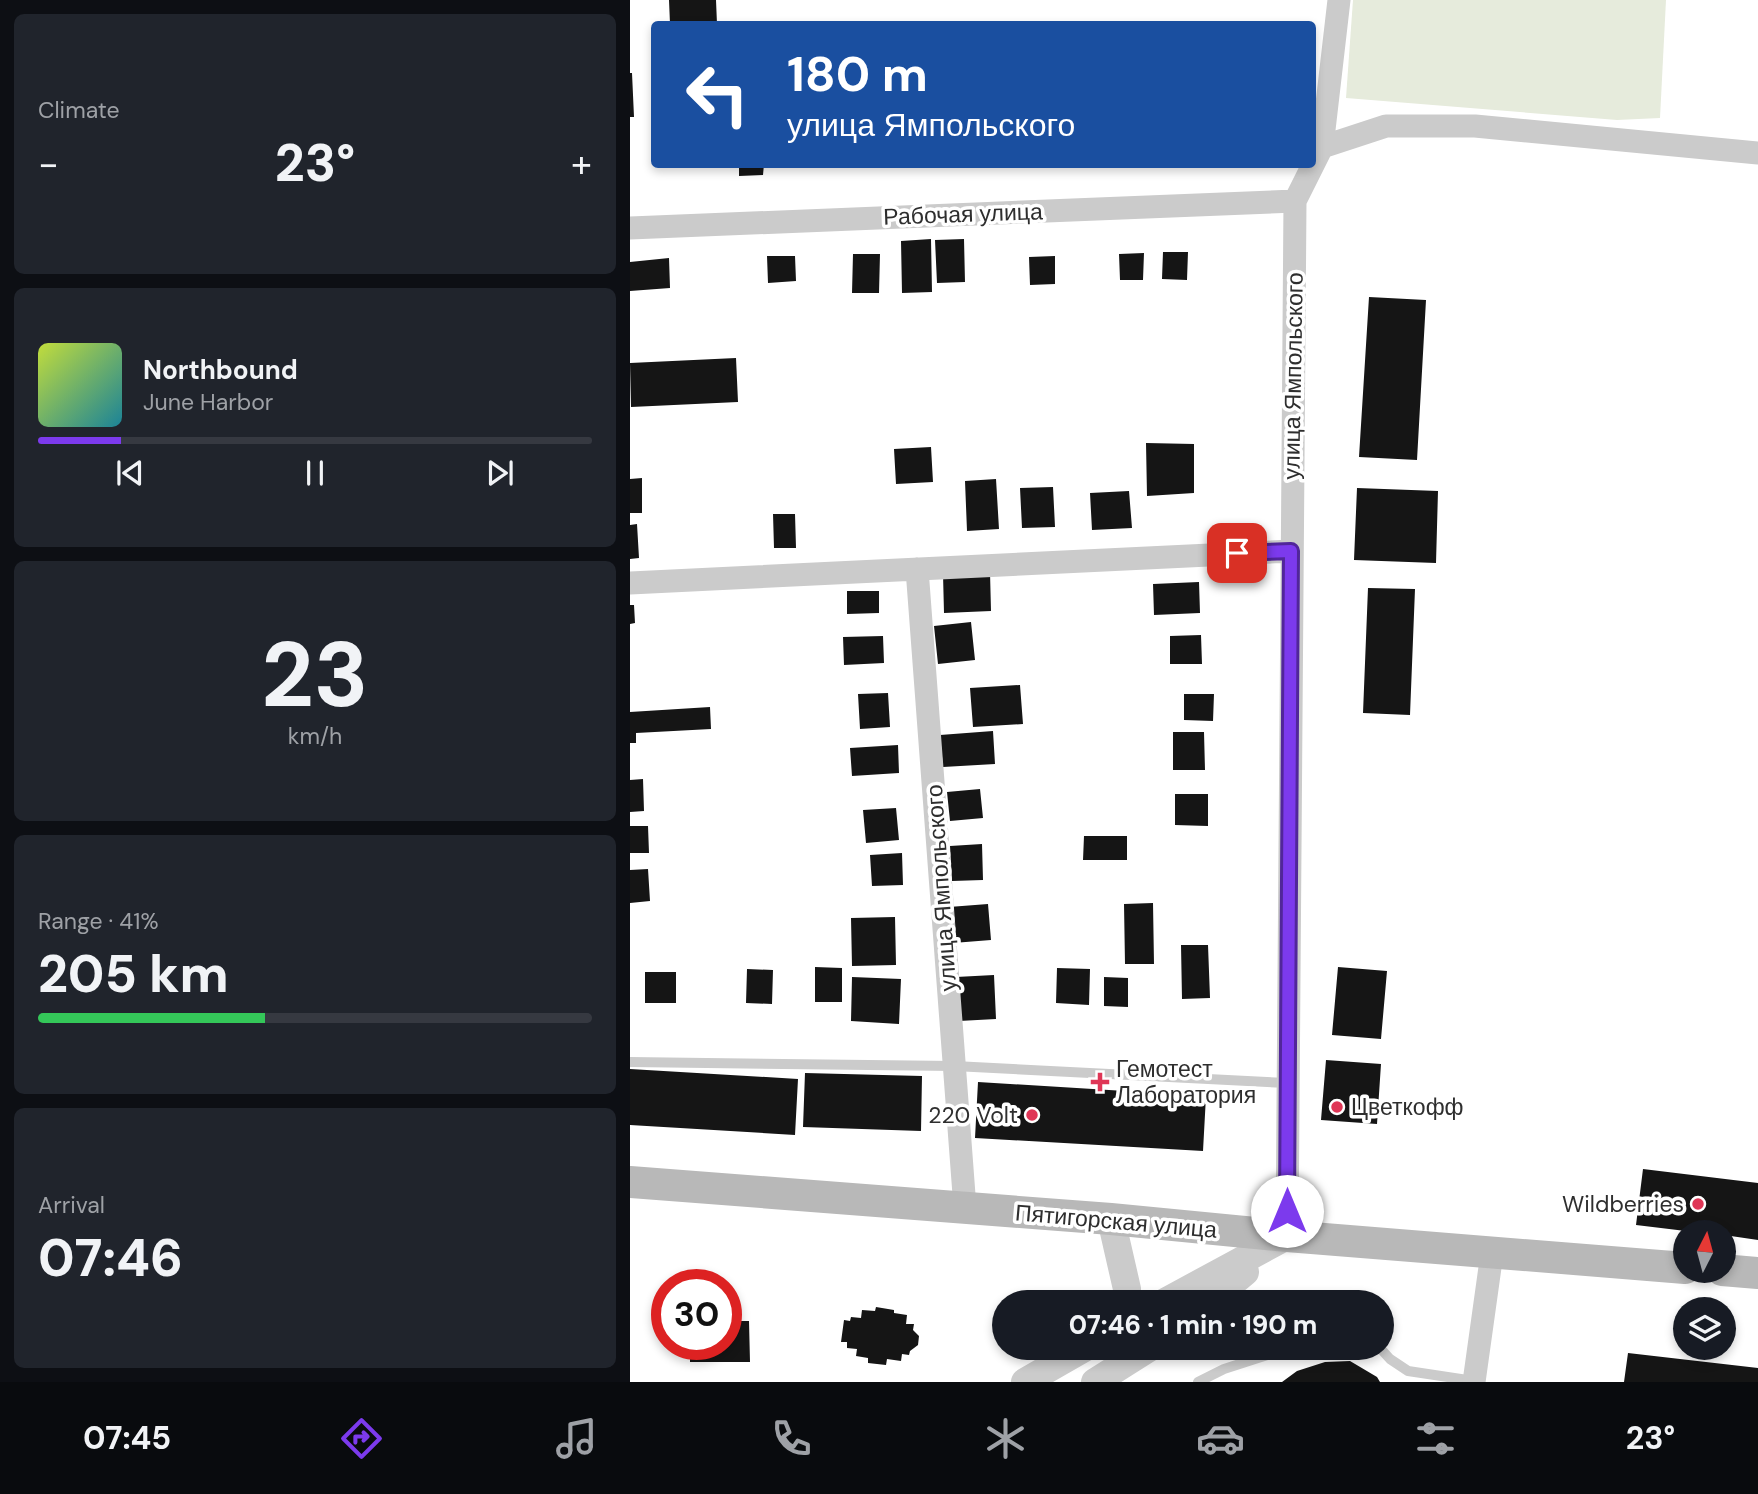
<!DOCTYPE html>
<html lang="en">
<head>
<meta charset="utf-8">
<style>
  body { margin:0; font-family:"DM Sans",sans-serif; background:#20242c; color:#f1f3f6; height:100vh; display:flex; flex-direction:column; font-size:26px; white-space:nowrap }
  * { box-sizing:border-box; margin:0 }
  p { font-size:23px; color:#9ea1a6 }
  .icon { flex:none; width:38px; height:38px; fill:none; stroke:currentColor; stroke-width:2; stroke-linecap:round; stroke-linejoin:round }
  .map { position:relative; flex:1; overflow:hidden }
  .drawer { display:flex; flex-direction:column; gap:14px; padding:14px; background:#0d0f14; width:630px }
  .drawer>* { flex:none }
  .guide { position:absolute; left:21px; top:21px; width:665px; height:147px; border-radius:7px; box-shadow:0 4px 10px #0003; background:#1a4fa0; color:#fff; overflow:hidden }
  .needle { width:46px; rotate:6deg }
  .fabs { position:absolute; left:1043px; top:1220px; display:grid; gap:14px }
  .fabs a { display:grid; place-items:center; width:63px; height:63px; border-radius:50%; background:#171b24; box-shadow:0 4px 10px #0003; font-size:35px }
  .speed { position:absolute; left:21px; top:1269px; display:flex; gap:14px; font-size:35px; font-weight:700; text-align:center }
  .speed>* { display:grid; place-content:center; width:91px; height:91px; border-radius:50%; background:#171b24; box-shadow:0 4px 10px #0003; line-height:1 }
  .speed .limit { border:10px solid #d22; background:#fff; color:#111 }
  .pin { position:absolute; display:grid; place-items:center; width:60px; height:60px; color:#fff; margin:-30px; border-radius:14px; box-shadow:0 4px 10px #0006 }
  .me { position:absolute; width:77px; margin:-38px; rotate:0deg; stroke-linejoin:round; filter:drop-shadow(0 0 5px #0008) }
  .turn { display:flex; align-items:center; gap:24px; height:147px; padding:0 21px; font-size:32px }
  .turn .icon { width:91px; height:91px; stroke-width:2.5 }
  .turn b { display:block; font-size:49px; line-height:60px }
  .big { font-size:52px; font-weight:800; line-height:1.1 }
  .drawer .card { flex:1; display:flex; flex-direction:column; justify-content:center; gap:10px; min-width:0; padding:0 24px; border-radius:10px; background:#20242c }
  .drawer .dial { align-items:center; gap:0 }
  .dial b { font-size:91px; line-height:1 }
  .song { display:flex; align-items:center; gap:21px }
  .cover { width:84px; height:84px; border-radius:10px; background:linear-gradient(135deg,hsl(70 70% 55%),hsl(190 70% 35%)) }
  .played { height:7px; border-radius:4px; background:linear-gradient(90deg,#7c3aed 15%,#363941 15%) }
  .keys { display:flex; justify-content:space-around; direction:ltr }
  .heat { display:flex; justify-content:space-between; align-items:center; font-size:38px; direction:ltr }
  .charge { height:10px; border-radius:5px; background:linear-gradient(90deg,#34c759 41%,#363941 0) }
  .trip { position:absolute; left:362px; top:1290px; width:402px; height:70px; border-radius:35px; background:#171b24; box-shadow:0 4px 10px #0003; font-weight:800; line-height:70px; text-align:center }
  .tab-bar { display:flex; height:112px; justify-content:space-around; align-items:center; background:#090b0e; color:#9ea1a6 }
  .tab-bar .icon { width:49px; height:49px }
  .tab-bar .selected { color:#7c3aed }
  .tab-bar b { font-size:32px; color:#f1f3f6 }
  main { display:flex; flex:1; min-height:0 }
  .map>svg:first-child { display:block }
  .green { fill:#e6ebdc }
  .building { fill:#151515 }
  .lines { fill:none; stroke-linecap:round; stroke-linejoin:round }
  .service { stroke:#cbcbcb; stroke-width:10 }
  .minor { stroke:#cbcbcb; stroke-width:23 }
  .tertiary { stroke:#cbcbcb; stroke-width:28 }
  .secondary { stroke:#b8b8b8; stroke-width:32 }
  .route-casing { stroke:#51269a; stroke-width:18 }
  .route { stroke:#7c3aed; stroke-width:12 }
  .poi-dot { fill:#df3656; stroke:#fff; stroke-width:2.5 }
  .labels { text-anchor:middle; stroke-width:7; stroke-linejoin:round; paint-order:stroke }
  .street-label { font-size:23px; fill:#2e2e2e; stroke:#fff }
  .poi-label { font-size:23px; fill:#2e2e2e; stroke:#fff; text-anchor:start }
</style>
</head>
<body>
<main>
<section class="drawer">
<div class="card"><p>Climate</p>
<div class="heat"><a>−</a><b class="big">23°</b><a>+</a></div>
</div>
<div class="card">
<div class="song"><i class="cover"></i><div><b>Northbound</b><p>June Harbor</p></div></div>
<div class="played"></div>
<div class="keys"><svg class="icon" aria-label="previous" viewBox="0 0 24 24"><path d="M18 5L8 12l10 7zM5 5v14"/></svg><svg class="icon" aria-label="pause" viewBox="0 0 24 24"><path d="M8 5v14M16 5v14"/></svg><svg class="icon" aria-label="next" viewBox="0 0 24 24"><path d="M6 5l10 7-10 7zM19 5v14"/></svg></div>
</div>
<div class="card dial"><b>23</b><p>km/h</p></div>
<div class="card"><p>Range · 41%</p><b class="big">205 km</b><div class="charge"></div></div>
<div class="card"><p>Arrival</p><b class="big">07:46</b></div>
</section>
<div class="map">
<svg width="1128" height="1382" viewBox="0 0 1128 1382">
  <rect width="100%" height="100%" fill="#fff"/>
  <!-- green -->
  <path class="green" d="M723,0H1036L1030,118L987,120L716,98Z"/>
  <!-- building -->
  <path class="building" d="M39,0H86L87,24H40Z
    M0,73H2L4,117H0Z
    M109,164H134L133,175L109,176Z
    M301,239L302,292L272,293L271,241Z
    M334,239L335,282L307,283L305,240Z
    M533,252H558L557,280L532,279Z
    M514,253L513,280H490L489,254Z
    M223,254H250L249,293H222Z
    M137,256H165L166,281L138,283Z
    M425,256V284L400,285L399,257Z
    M39,258L40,288L0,291V262Z
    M739,297L796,300L787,460L729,457Z
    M106,358L108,402L1,407L0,363Z
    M516,443L564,444V493L517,496Z
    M301,447L303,482L266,484L264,449Z
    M12,478V513H0V479Z
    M366,479L369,529L337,531L335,481Z
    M423,487L425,527L392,528L390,488Z
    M727,488L808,491L806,563L724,560Z
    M499,491L502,528L462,530L460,493Z
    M143,514H165L166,548H144Z
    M7,524L9,558L0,559V525Z
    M360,572L361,611L314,613L313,574Z
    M569,582L570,613L524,615L523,584Z
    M738,588L785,589L780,715L733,713Z
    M217,591H249V613L217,614Z
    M0,605H4L5,623L0,624Z
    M341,622L345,660L308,664L304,626Z
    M571,635L572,664H540V636Z
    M253,636L254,663L214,665L213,637Z
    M390,685L393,724L343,727L340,688Z
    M258,693L260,727L230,729L228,694Z
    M554,694H584L583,721L554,720Z
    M80,707L81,729L6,733V743H0V712Z
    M363,731L365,764L313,767L310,735Z
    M543,732H574L575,770H543Z
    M268,745L269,773L222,776L220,748Z
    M13,779L14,811L0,812V780Z
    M350,789L353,818L320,821L317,792Z
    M545,794H578V826L545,825Z
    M266,808L269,840L236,843L233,810Z
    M0,826H18L19,853H0Z
    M454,836H497V860H453Z
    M352,844L353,880L322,881L320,846Z
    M272,853L273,885L242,886L240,855Z
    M18,869L20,901L0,903V870Z
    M523,903L524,964H495L494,904Z
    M358,904L361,940L323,943L319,907Z
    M265,917L266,965L222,966L221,918Z
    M551,945H578L580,998L552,999Z
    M185,967L212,968V1002H185Z
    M708,967L757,971L751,1039L702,1035Z
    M427,968L460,969L459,1005L426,1003Z
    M117,969L143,970L142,1004L116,1003Z
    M15,972H46V1003H15Z
    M364,975L366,1019L329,1021L326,977Z
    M222,977L271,979L269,1024L221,1021Z
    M474,977L498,978V1007L474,1006Z
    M696,1060L751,1064L747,1124L691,1120Z
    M0,1069L168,1079L165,1135L0,1125Z
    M175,1073L292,1076L291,1131L173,1127Z
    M348,1082L576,1096L573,1151L345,1138Z
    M1013,1169L1128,1183V1240L1094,1235V1232H1064L1006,1225Z
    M381,1296L414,1298L413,1302H380Z
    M246,1307L264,1310V1313L277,1315L276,1324H284L283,1330L289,1336L288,1345L280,1351L279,1355L272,1354L271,1361L257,1359L256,1365L238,1363V1358L226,1356L227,1349L217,1348V1342H211L214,1320L220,1321L221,1317L231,1318L232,1310L245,1311Z
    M96,1321H119L120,1362H60V1344H96Z
    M998,1353L1128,1368V1382H994Z
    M720,1361L747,1377L750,1382H652L667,1371L695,1362Z"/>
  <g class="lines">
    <!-- service -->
    <path class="service" d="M0,1062L324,1066L657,1083
      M750,1348L760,1359L778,1371L844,1381
      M568,1382L594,1369L659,1348"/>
    <!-- minor -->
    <path class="minor" d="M692,147L709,0
      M0,228L665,201
      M287,569L335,1208
      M0,583L661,551
      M657,1236L665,201L692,147L756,126H845L1128,153
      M844,1382L862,1253"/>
    <!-- tertiary -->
    <path class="tertiary" d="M481,1219L497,1289L496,1302
      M535,1302L657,1236
      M579,1302L615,1272
      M395,1382L454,1348
      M465,1382L519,1348"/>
    <!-- secondary -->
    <path class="secondary" d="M0,1182L481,1219L657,1236L1055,1268
      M1092,1270L1128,1273"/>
  </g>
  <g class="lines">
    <!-- route casing -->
    <g class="route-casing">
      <path id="route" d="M607,553L661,551L657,1211"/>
    </g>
    <!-- route -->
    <use href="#route" class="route"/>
  </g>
  <!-- markers -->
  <g class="poi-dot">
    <path d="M466.5 1071.5h7v7h7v7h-7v7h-7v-7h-7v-7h7z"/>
    <circle cx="707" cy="1107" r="7"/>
    <circle cx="402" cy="1115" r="7"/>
    <circle cx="1068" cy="1204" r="7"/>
  </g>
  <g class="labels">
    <!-- street labels -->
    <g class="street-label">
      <text transform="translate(333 214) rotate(-2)" y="8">Рабочая улица</text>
      <text transform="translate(663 376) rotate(-89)" y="8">улица Ямпольского</text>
      <text transform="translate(311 888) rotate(-94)" y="8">улица Ямпольского</text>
      <text transform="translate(486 1221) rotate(5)" y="8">Пятигорская улица</text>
    </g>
    <!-- poi labels -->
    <g class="poi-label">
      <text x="486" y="1077">Гемотест<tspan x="486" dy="26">Лаборатория</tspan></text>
      <text x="721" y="1115">Цветкофф</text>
      <text x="388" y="1123" text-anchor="end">220 Volt</text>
      <text x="1054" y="1212" text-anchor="end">Wildberries</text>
    </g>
  </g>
</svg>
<div class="fabs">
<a><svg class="needle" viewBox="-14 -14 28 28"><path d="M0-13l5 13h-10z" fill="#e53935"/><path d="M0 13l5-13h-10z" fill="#9ea1a6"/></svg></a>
<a><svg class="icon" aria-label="layers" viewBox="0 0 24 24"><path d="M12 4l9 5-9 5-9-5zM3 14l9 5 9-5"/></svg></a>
</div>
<div class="speed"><div class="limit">30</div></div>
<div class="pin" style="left:607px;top:553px;background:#d93025"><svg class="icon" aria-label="arrive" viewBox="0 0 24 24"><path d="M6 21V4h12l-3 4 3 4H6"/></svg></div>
<svg class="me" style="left:657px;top:1211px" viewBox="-20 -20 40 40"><circle r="19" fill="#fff"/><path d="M0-13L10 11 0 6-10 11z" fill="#7c3aed"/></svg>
<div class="trip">07:46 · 1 min · 190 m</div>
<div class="guide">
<div class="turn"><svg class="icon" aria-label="left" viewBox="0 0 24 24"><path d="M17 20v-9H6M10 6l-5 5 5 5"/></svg><div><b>180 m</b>улица Ямпольского</div></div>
</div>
</div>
</main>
<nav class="tab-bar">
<b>07:45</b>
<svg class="icon selected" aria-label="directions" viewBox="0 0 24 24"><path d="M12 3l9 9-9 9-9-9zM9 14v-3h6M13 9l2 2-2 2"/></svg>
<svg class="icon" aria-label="music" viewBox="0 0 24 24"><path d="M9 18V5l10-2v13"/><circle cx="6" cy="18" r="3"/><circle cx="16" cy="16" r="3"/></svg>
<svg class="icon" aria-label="phone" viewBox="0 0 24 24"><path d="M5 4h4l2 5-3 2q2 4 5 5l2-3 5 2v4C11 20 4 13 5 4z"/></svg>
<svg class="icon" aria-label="climate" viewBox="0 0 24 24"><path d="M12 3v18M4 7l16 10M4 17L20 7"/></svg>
<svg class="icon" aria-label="car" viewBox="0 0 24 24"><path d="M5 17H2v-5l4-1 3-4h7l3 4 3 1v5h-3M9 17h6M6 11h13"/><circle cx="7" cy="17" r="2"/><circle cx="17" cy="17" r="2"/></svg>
<svg class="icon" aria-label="filters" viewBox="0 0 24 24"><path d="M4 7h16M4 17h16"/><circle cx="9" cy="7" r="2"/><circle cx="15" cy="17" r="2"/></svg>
<b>23°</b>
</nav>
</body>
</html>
